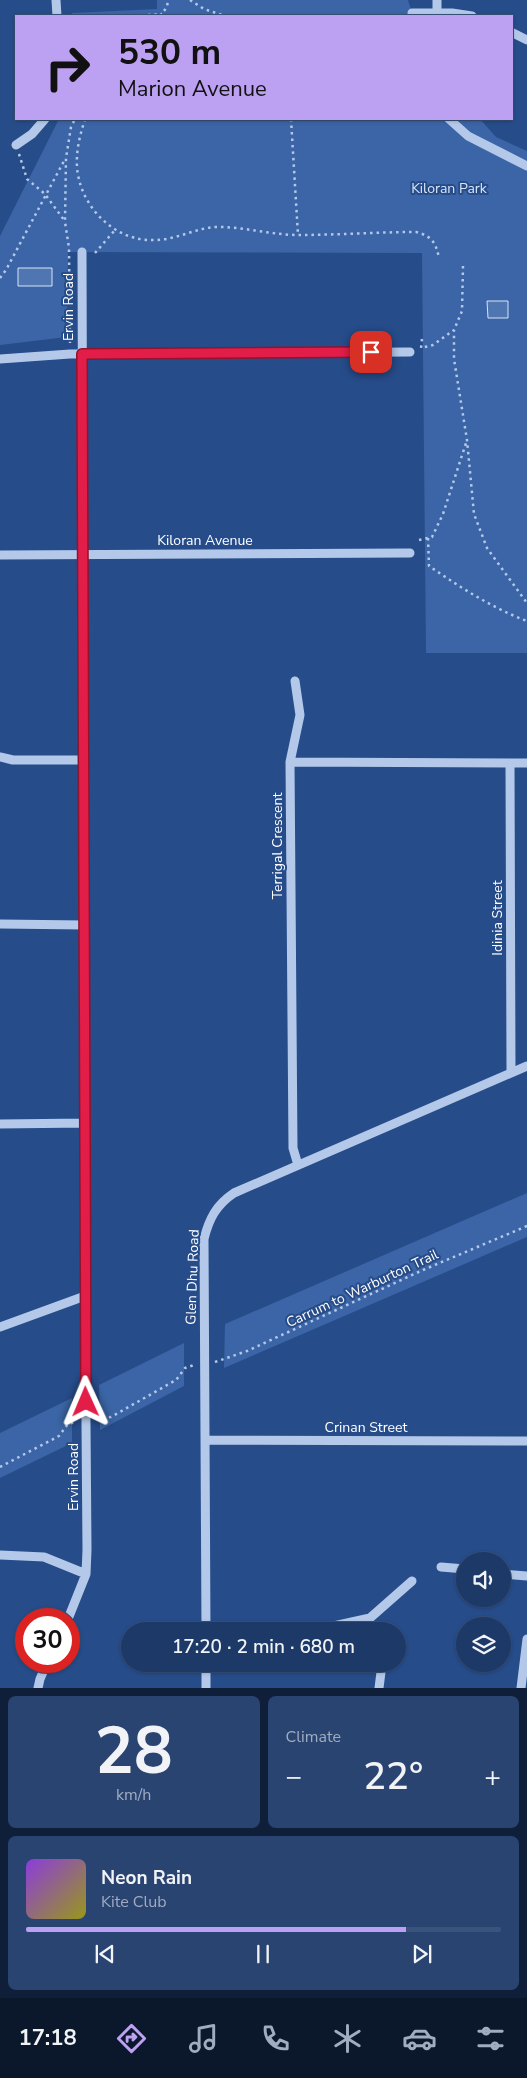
<!DOCTYPE html>
<html lang="en">
<head>
<meta charset="utf-8">
<style>
  body { margin:0; font-family:"Nunito Sans",sans-serif; background:#294471; color:#f1f3f6; height:100vh; display:flex; flex-direction:column; font-size:19px; white-space:nowrap }
  * { box-sizing:border-box; margin:0 }
  p { font-size:16px; color:#a0acc0 }
  .icon { flex:none; width:28px; height:28px; fill:none; stroke:currentColor; stroke-width:2; stroke-linecap:round; stroke-linejoin:round }
  .map { position:relative; height:1688px; overflow:hidden }
  .side { display:flex; flex-direction:column; gap:8px; padding:8px; background:#0f1f39; flex:1 }
  .side>* { flex:none }
  .banner { position:absolute; left:15px; top:15px; width:498px; height:105px; border-radius:0px; box-shadow:0 1px 4px #0004,0 0 0 1px #3a537c; background:#bca0f2; color:#111; overflow:hidden }
  .buttons { position:absolute; left:456px; top:1552px; display:grid; gap:10px }
  .buttons a { display:grid; place-items:center; width:55px; height:55px; border-radius:50%; background:#1c3968; box-shadow:0 1px 4px #0004,0 0 0 1px #3a537c; font-size:25px }
  .speed { position:absolute; left:15px; top:1608px; display:flex; gap:10px; font-size:25px; font-weight:700; text-align:center }
  .speed>* { display:grid; place-content:center; width:65px; height:65px; border-radius:50%; background:#1c3968; box-shadow:0 1px 4px #0004,0 0 0 1px #3a537c; line-height:1 }
  .speed .limit { border:8px solid #d22; background:#fff; color:#111 }
  .pin { position:absolute; display:grid; place-items:center; width:42px; height:42px; color:#fff; margin:-21px; border-radius:10px; box-shadow:0 2px 8px #0006 }
  .me { position:absolute; width:55px; margin:-28px; rotate:359deg; stroke-linejoin:round; filter:drop-shadow(0 0 4px #0008) }
  .turn { display:flex; align-items:center; gap:18px; height:105px; padding:0 20px; font-size:22px }
  .turn .icon { width:65px; height:65px; stroke-width:2.5 }
  .turn b { display:block; font-size:35px; line-height:42px }
  .big { font-size:38px; font-weight:600; line-height:1.1 }
  .side .widget { flex:1; display:flex; flex-direction:column; justify-content:center; gap:8px; min-width:0; padding:0 18px; border-radius:8px; background:#294471 }
  .side .dial { align-items:center; gap:0 }
  .dial b { font-size:65px; line-height:1 }
  .song { display:flex; align-items:center; gap:15px }
  .cover { width:60px; height:60px; border-radius:8px; background:linear-gradient(135deg,hsl(270 70% 55%),hsl(60 70% 35%)) }
  .played { height:5px; border-radius:2px; background:linear-gradient(90deg,#bca0f2 80%,#3a537c 80%) }
  .keys { display:flex; justify-content:space-around; direction:ltr }
  .heat { display:flex; justify-content:space-between; align-items:center; font-size:28px; direction:ltr }
  .side .tiles { flex:1; display:grid; gap:8px; grid-template-columns:1fr 1fr }
  .widget:last-child { grid-column:span 2 }
  .trip { position:absolute; left:121px; top:1622px; width:285px; height:50px; border-radius:25px; background:#1c3968; box-shadow:0 1px 4px #0004,0 0 0 1px #3a537c; font-weight:600; line-height:50px; text-align:center }
  .tabs { display:flex; height:80px; justify-content:space-around; align-items:center; background:#0b172a; color:#a0acc0 }
  .tabs .icon { width:35px; height:35px }
  .tabs .current { color:#bca0f2 }
  .tabs b { font-size:22px; color:#f1f3f6 }
  .map>svg:first-child { display:block }
  .green { fill:#3b65a6 }
  .building { fill:#4f76b1; stroke:#d8e4f7 }
  .lines { fill:none; stroke-linecap:round; stroke-linejoin:round }
  .path { stroke:#b4c9e9; stroke-width:2.5; stroke-dasharray:2.5 4; stroke-linecap:butt }
  .minor { stroke:#b4c9e9; stroke-width:9 }
  .route-casing { stroke:#92132f; stroke-width:12 }
  .route { stroke:#e11d48; stroke-width:9 }
  .labels { text-anchor:middle; stroke-width:4; stroke-linejoin:round; paint-order:stroke }
  .park-label { font-size:14px; fill:#d8e4f7; stroke:#264c8a }
  .street-label { font-size:14px; fill:#fff; stroke:#264c8a }
</style>
</head>
<body>
<div class="map">
<svg width="527" height="1688" viewBox="0 0 527 1688">
  <rect width="100%" height="100%" fill="#264c8a"/>
  <!-- green -->
  <path class="green" d="M157,0H408L413,16H72V13L157,9Z
    M59,119H480L496,137L527,151V653H426L422,253L68,252L67,337L0,345V236Z
    M527,1193V1237L224,1368L225,1324Z
    M184,1343V1386L100,1430L99,1385Z
    M72,1398V1443L0,1478V1433Z"/>
  <!-- building -->
  <path class="building" d="M18,268H52V286H18Z
    M487,301H508V318H488Z"/>
  <g class="lines">
    <!-- path -->
    <path class="path" d="M190,0L204,9L225,16
      M135,16L162,14
      M160,16L167,7L168,0
      M85,119C80,135 76,150 77,167C80,207 115,242 155,240C177,240 197,227 218,227C245,227 272,235 298,235C337,235 377,232 416,232C432,236 436,243 439,258
      M291,119L298,235
      M19,154L27,179L45,194L64,220
      M95,253L115,230
      M463,266L462,311L454,330V359L467,440L474,514L487,548L527,603
      M0,278L6,270L65,159
      M422,339L421,348L433,345L454,330
      M70,343L69,248L65,222L66,158L71,127L75,119
      M428,538L429,566C460,587 492,608 527,621
      M419,540L432,537L443,514L466,443
      M215,1362L247,1351L423,1270L527,1226
      M96,1419L111,1417L176,1380L185,1368L194,1365
      M0,1467L59,1436L68,1424L76,1422"/>
    <!-- minor -->
    <path class="minor" d="M56,0L57,16
      M437,0V13
      M412,13H452L472,16
      M511,32L527,40
      M449,119L468,136L527,166
      M16,145L32,134L45,119
      M0,359L70,354L410,352
      M0,555L410,553
      M0,757L13,760H83
      M290,762L300,715L295,681
      M510,763L511,1073
      M0,924L84,925
      M0,1124L85,1123
      M298,1165L293,1148L290,762L527,763
      M0,1327L85,1296
      M206,1440L527,1441
      M0,1555L44,1557L86,1574
      M441,1567L465,1569
      M502,1574L527,1576
      M68,1619L86,1574L87,1550L85,1296L82,252
      M206,1631L204,1239C209,1219 216,1205 234,1193L527,1066
      M322,1631L329,1627L370,1618L412,1581
      M206,1664V1688
      M38,1688L40,1679L48,1661
      M379,1688L382,1664
      M521,1688L527,1639"/>
  </g>
  <g class="lines">
    <!-- route casing -->
    <g class="route-casing">
      <path id="route" d="M86,1402L82,354L371,352"/>
    </g>
    <!-- route -->
    <use href="#route" class="route"/>
  </g>
  <g class="labels">
    <!-- park labels -->
    <g class="park-label">
      <text x="449" y="193">Kiloran Park</text>
    </g>
    <!-- street labels -->
    <g class="street-label">
      <text transform="translate(68 307) rotate(-90)" y="5">Ervin Road</text>
      <text x="205" y="545">Kiloran Avenue</text>
      <text transform="translate(277 846) rotate(-90)" y="5">Terrigal Crescent</text>
      <text transform="translate(497 918) rotate(-90)" y="5">Idinia Street</text>
      <text transform="translate(192 1277) rotate(-88)" y="5">Glen Dhu Road</text>
      <text transform="translate(362 1288) rotate(-25)" y="5">Carrum to Warburton Trail</text>
      <text x="366" y="1432">Crinan Street</text>
      <text transform="translate(73 1477) rotate(-90)" y="5">Ervin Road</text>
    </g>
  </g>
</svg>
<div class="buttons">
<a><svg class="icon" aria-label="sound" viewBox="0 0 24 24"><path d="M4 9h4l5-4v14l-5-4H4zM17 9q2 3 0 6"/></svg></a>
<a><svg class="icon" aria-label="layers" viewBox="0 0 24 24"><path d="M12 4l9 5-9 5-9-5zM3 14l9 5 9-5"/></svg></a>
</div>
<div class="speed"><div class="limit">30</div></div>
<div class="pin" style="left:371px;top:352px;background:#d93025"><svg class="icon" aria-label="arrive" viewBox="0 0 24 24"><path d="M6 21V4h12l-3 4 3 4H6"/></svg></div>
<svg class="me" style="left:86px;top:1402px" viewBox="-20 -20 40 40"><path d="M0-17L14 15 0 8-14 15z" fill="#e11d48" stroke="#fff" stroke-width="4"/></svg>
<div class="trip">17:20 · 2 min · 680 m</div>
<div class="banner">
<div class="turn"><svg class="icon" aria-label="right" viewBox="0 0 24 24"><path d="M7 20v-9h11M14 6l5 5-5 5"/></svg><div><b>530 m</b>Marion Avenue</div></div>
</div>
</div>
<section class="side">
<div class="tiles">
<div class="widget dial"><b>28</b><p>km/h</p></div>
<div class="widget"><p>Climate</p>
<div class="heat"><a>−</a><b class="big">22°</b><a>+</a></div>
</div>
<div class="widget">
<div class="song"><i class="cover"></i><div><b>Neon Rain</b><p>Kite Club</p></div></div>
<div class="played"></div>
<div class="keys"><svg class="icon" aria-label="previous" viewBox="0 0 24 24"><path d="M18 5L8 12l10 7zM5 5v14"/></svg><svg class="icon" aria-label="pause" viewBox="0 0 24 24"><path d="M8 5v14M16 5v14"/></svg><svg class="icon" aria-label="next" viewBox="0 0 24 24"><path d="M6 5l10 7-10 7zM19 5v14"/></svg></div>
</div>
</div>
</section>
<nav class="tabs">
<b>17:18</b>
<svg class="icon current" aria-label="directions" viewBox="0 0 24 24"><path d="M12 3l9 9-9 9-9-9zM9 14v-3h6M13 9l2 2-2 2"/></svg>
<svg class="icon" aria-label="music" viewBox="0 0 24 24"><path d="M9 18V5l10-2v13"/><circle cx="6" cy="18" r="3"/><circle cx="16" cy="16" r="3"/></svg>
<svg class="icon" aria-label="phone" viewBox="0 0 24 24"><path d="M5 4h4l2 5-3 2q2 4 5 5l2-3 5 2v4C11 20 4 13 5 4z"/></svg>
<svg class="icon" aria-label="climate" viewBox="0 0 24 24"><path d="M12 3v18M4 7l16 10M4 17L20 7"/></svg>
<svg class="icon" aria-label="car" viewBox="0 0 24 24"><path d="M5 17H2v-5l4-1 3-4h7l3 4 3 1v5h-3M9 17h6M6 11h13"/><circle cx="7" cy="17" r="2"/><circle cx="17" cy="17" r="2"/></svg>
<svg class="icon" aria-label="filters" viewBox="0 0 24 24"><path d="M4 7h16M4 17h16"/><circle cx="9" cy="7" r="2"/><circle cx="15" cy="17" r="2"/></svg>
</nav>
</body>
</html>
